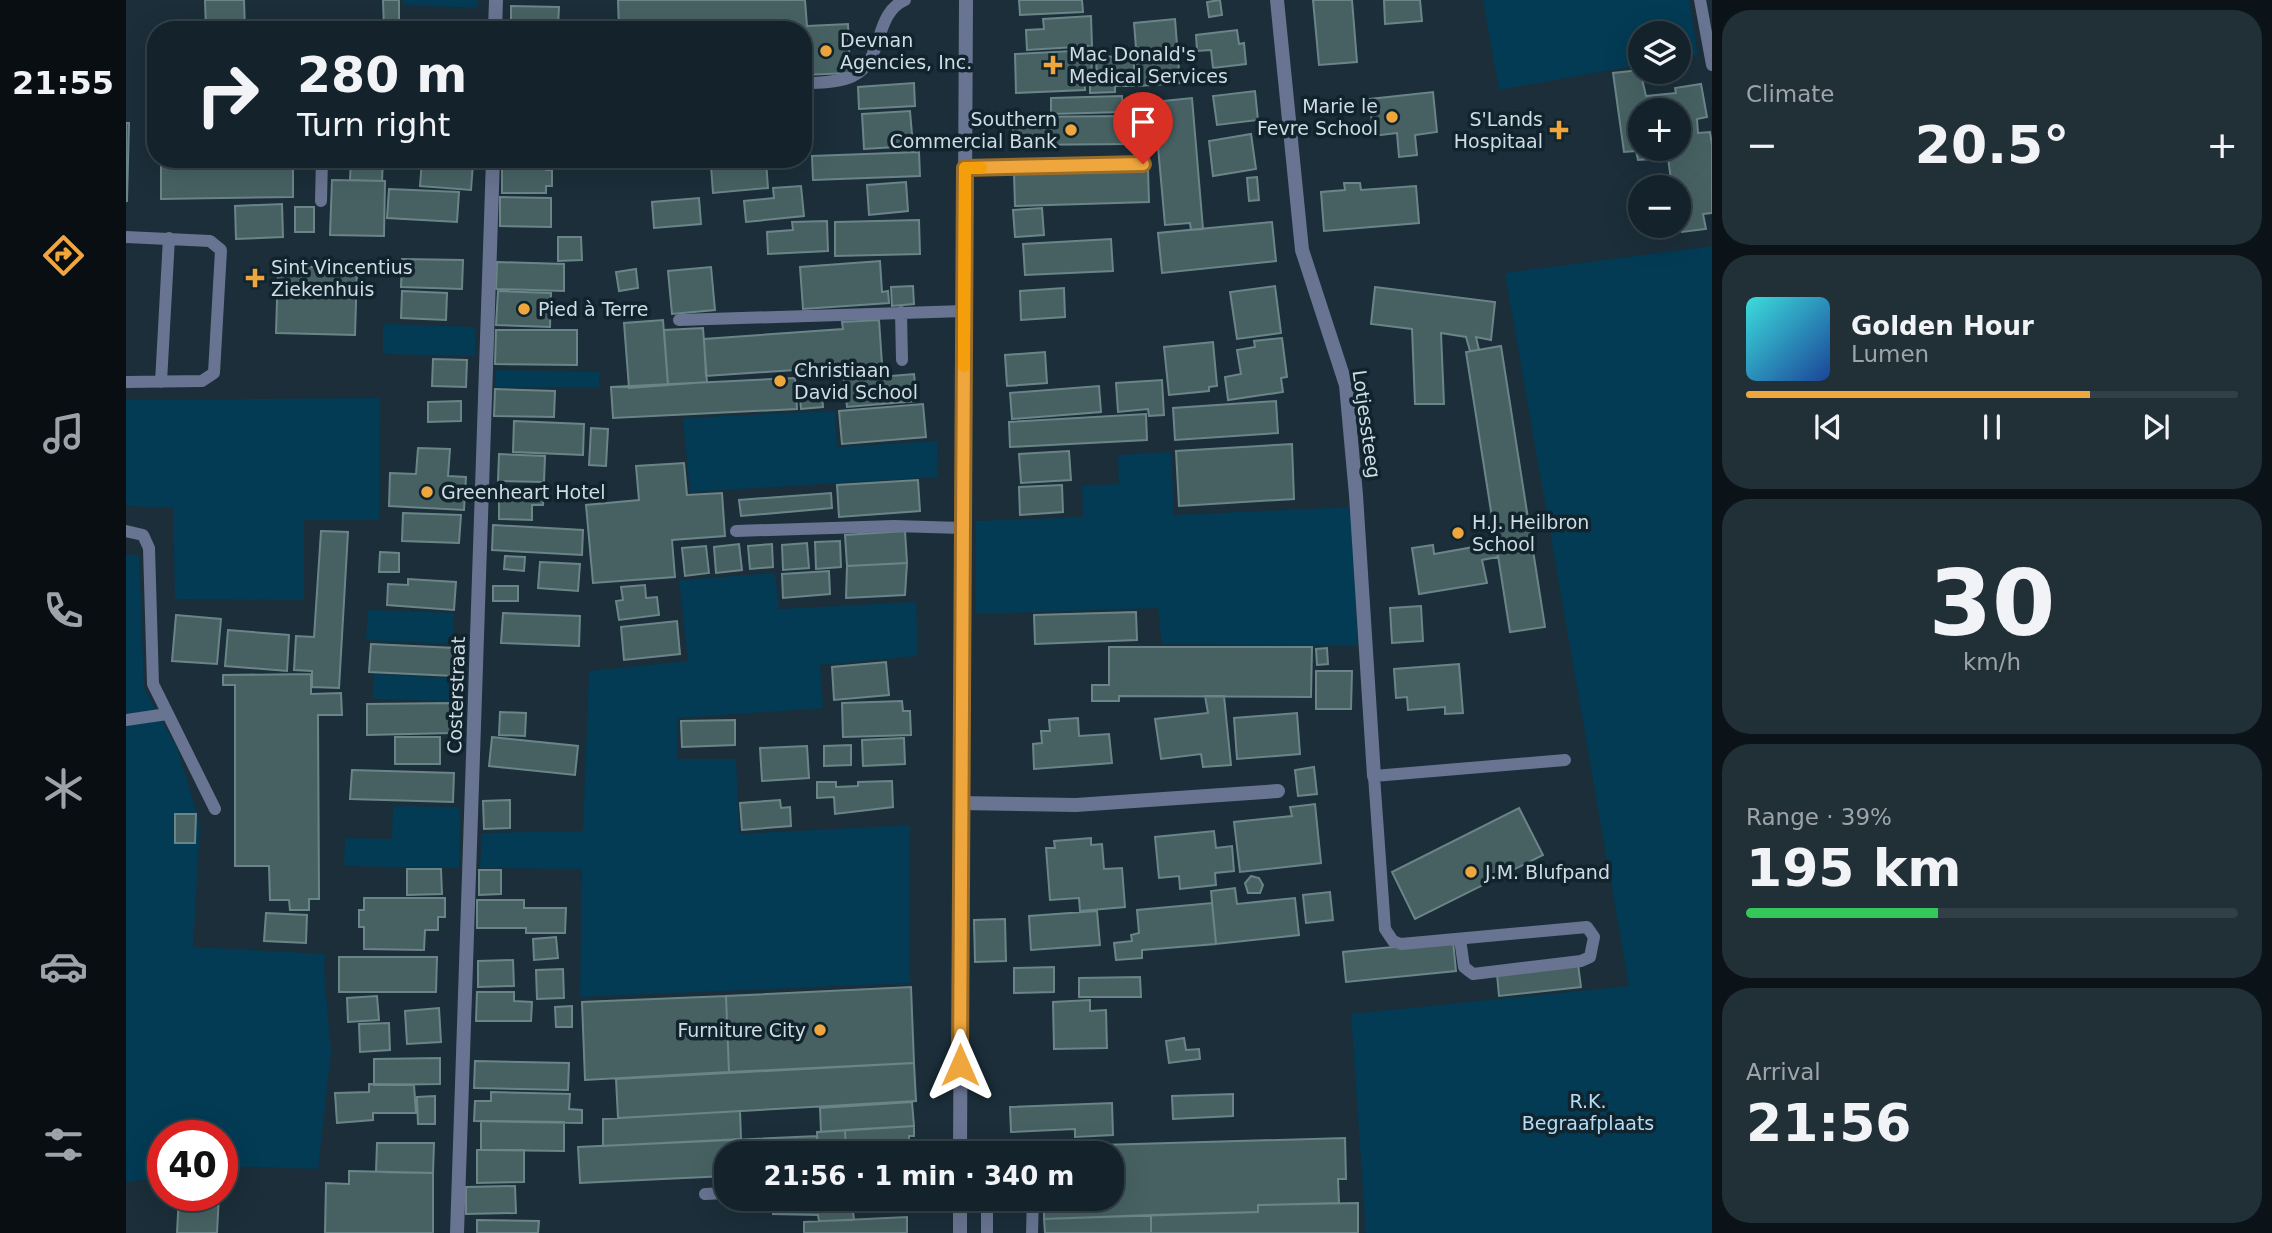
<!DOCTYPE html>
<html lang="en">
<head>
<meta charset="utf-8">
<style>
  body { margin:0; font-family:"DejaVu Sans",sans-serif; background:#212f37; color:#f1f3f6; height:100vh; display:flex; flex-direction:column; font-size:26px; white-space:nowrap }
  * { box-sizing:border-box; margin:0 }
  p { font-size:23px; color:#9da4a9 }
  .icon { flex:none; width:38px; height:38px; fill:none; stroke:currentColor; stroke-width:2; stroke-linecap:round; stroke-linejoin:round }
  .map { position:relative; flex:1; overflow:hidden }
  .sheet { display:flex; flex-direction:column; gap:10px; padding:10px; background:#0b1318; width:560px }
  .sheet>* { flex:none }
  .guide { position:absolute; left:21px; top:21px; width:665px; height:147px; border-radius:28px; box-shadow:0 7px 28px #0002,0 0 0 2px #333f47; background:#14222b; color:#f1f3f6; overflow:hidden }
  .tools { position:absolute; left:1502px; top:21px; display:grid; gap:14px }
  .tools a { display:grid; place-items:center; width:63px; height:63px; border-radius:50%; background:#14222b; box-shadow:0 7px 28px #0002,0 0 0 2px #333f47; font-size:35px }
  .speed { position:absolute; left:21px; top:1120px; display:flex; gap:14px; font-size:35px; font-weight:700; text-align:center }
  .speed>* { display:grid; place-content:center; width:91px; height:91px; border-radius:50%; background:#14222b; box-shadow:0 7px 28px #0002,0 0 0 2px #333f47; line-height:1 }
  .speed .limit { border:10px solid #d22; background:#fff; color:#111 }
  .pin { position:absolute; display:grid; place-items:center; width:60px; height:60px; color:#fff; margin:-72px -30px; border-radius:50% 50% 50% 0; rotate:-45deg; box-shadow:0 0 7px #0007 }
  .pin .icon { rotate:45deg }
  .me { position:absolute; width:77px; margin:-38px; rotate:0deg; stroke-linejoin:round; filter:drop-shadow(0 0 5px #0008) }
  .turn { display:flex; align-items:center; gap:24px; height:147px; padding:0 35px; font-size:32px }
  .turn .icon { width:91px; height:91px; stroke-width:2.5 }
  .turn b { display:block; font-size:49px; line-height:60px }
  .big { font-size:52px; font-weight:700; line-height:1.1 }
  .sheet .tile { flex:1; display:flex; flex-direction:column; justify-content:center; gap:10px; min-width:0; padding:0 24px; border-radius:28px; background:#212f37 }
  .sheet .dial { align-items:center; gap:0 }
  .dial b { font-size:91px; line-height:1 }
  .song { display:flex; align-items:center; gap:21px }
  .cover { width:84px; height:84px; border-radius:10px; background:linear-gradient(135deg,hsl(180 70% 55%),hsl(220 70% 35%)) }
  .played { height:7px; border-radius:4px; background:linear-gradient(90deg,#efa73d 70%,#333f47 70%) }
  .keys { display:flex; justify-content:space-around; direction:ltr }
  .heat { display:flex; justify-content:space-between; align-items:center; font-size:38px; direction:ltr }
  .charge { height:10px; border-radius:5px; background:linear-gradient(90deg,#34c759 39%,#333f47 0) }
  .trip { position:absolute; left:588px; top:1141px; width:410px; height:70px; border-radius:28px; background:#14222b; box-shadow:0 7px 28px #0002,0 0 0 2px #333f47; font-weight:700; line-height:70px; text-align:center }
  main { display:flex; flex:1; min-height:0 }
  .menu { display:flex; flex-direction:column; width:126px; justify-content:space-around; align-items:center; background:#080e11; color:#9da4a9 }
  .menu .icon { width:49px; height:49px }
  .menu .active { color:#efa73d }
  .menu b { font-size:32px; color:#f1f3f6 }
  .map>svg:first-child { display:block }
  .green { fill:#033b54 }
  .building { fill:#476163; stroke:#6a8588; stroke-width:2; fill-rule:evenodd }
  .lines { fill:none; stroke-linecap:round; stroke-linejoin:round }
  .service { stroke:#687491; stroke-width:12 }
  .minor { stroke:#687491; stroke-width:14 }
  .tertiary { stroke:#687491; stroke-width:14 }
  .route-casing { stroke:#9b6d28; stroke-width:18 }
  .route { stroke:#efa73d; stroke-width:12 }
  .slow { stroke:#f59e0b; stroke-width:12 }
  .poi-dot { fill:#efa73d; stroke:#11242e; stroke-width:2.5 }
  .labels { text-anchor:middle; stroke-width:7; stroke-linejoin:round; paint-order:stroke }
  .poi-label { font-size:19px; fill:#d0dce3; stroke:#11242e; text-anchor:start }
  .street-label { font-size:19px; fill:#d0dce3; stroke:#11242e }
  .park-label { font-size:19px; fill:#b5ddf5; stroke:#11242e }
</style>
</head>
<body>
<main>
<nav class="menu">
<b>21:55</b>
<svg class="icon active" aria-label="directions" viewBox="0 0 24 24"><path d="M12 3l9 9-9 9-9-9zM9 14v-3h6M13 9l2 2-2 2"/></svg>
<svg class="icon" aria-label="music" viewBox="0 0 24 24"><path d="M9 18V5l10-2v13"/><circle cx="6" cy="18" r="3"/><circle cx="16" cy="16" r="3"/></svg>
<svg class="icon" aria-label="phone" viewBox="0 0 24 24"><path d="M5 4h4l2 5-3 2q2 4 5 5l2-3 5 2v4C11 20 4 13 5 4z"/></svg>
<svg class="icon" aria-label="climate" viewBox="0 0 24 24"><path d="M12 3v18M4 7l16 10M4 17L20 7"/></svg>
<svg class="icon" aria-label="car" viewBox="0 0 24 24"><path d="M5 17H2v-5l4-1 3-4h7l3 4 3 1v5h-3M9 17h6M6 11h13"/><circle cx="7" cy="17" r="2"/><circle cx="17" cy="17" r="2"/></svg>
<svg class="icon" aria-label="filters" viewBox="0 0 24 24"><path d="M4 7h16M4 17h16"/><circle cx="9" cy="7" r="2"/><circle cx="15" cy="17" r="2"/></svg>
</nav>
<div class="map">
<svg width="1586" height="1233" viewBox="0 0 1586 1233">
  <rect width="100%" height="100%" fill="#1b2e39"/>
  <!-- green -->
  <path class="green" d="M277,0H352V8L277,5Z
    M1357,0H1563L1572,55L1552,59V33H1514V65L1373,90Z
    M1586,246V1233H1240L1225,1014L1503,986L1379,273Z
    M257,324L350,327L349,356L257,354Z
    M370,370L473,372V388L370,387Z
    M254,398L253,520H178V600L49,599L47,508L0,506V400Z
    M709,411L711,447L811,441L812,477L564,492L557,418Z
    M1045,452L1048,515L1225,507L1232,646L1036,644L1032,608L850,614V521L957,517L956,486L993,484L992,455Z
    M0,555H13L18,688L51,748L74,823L67,947L199,954L198,972L205,1052L192,1169L96,1166V1136H37V1178L0,1182Z
    M649,573L653,609L790,602L792,656L694,665L697,708L551,718V759H610L613,834L784,825V983L454,997L456,869L354,868L356,833L457,831L463,671L562,661L553,580Z
    M242,610L328,613L327,644L240,640Z
    M248,674L326,678L324,701L247,699Z
    M267,806L334,807L333,868L218,866L219,838L266,839Z"/>
  <!-- building -->
  <path class="building" d="M79,0H118L119,30H80Z
    M257,0H273V30H258Z
    M492,0H679L681,26L722,24L724,73L677,75V30H493Z
    M893,0H956L957,12L894,15Z
    M1094,0L1096,15L1083,17L1081,2Z
    M1187,0H1226L1231,62L1193,65Z
    M1258,0H1294L1296,21L1259,24Z
    M385,6L433,7L432,26H420V30H385Z
    M965,16L966,46L901,50L900,30L918,29L917,19Z
    M1049,19L1054,83L1013,86L1008,23Z
    M1111,30L1113,44L1118,43L1120,64L1087,68L1085,50L1071,51L1070,35Z
    M965,50L966,76L958,77L959,90L890,93L889,54Z
    M1008,56V86H989V92L964,93V82H971L970,57Z
    M1514,70L1520,96L1550,93L1549,88L1575,84L1581,117L1571,119L1572,133L1584,132L1586,145V213L1577,214L1580,229L1556,232L1552,217V187H1546L1542,158L1512,160L1510,151L1498,152L1487,73ZM1514,110H1552V149H1514Z
    M788,83L789,106L733,109L732,87Z
    M1129,91L1132,120L1091,125L1087,96Z
    M1307,92L1311,132L1289,135L1291,155L1273,157L1271,133L1247,136L1244,99Z
    M996,96L997,112L925,114V98Z
    M1066,98L1077,229L1065,230L1064,223L1039,225L1028,102Z
    M784,111L787,146L738,149L736,114Z
    M1003,116V144L887,145V117Z
    M0,123H3L1,201H0Z
    M1125,134L1130,169L1087,176L1083,141Z
    M793,152L794,176L687,180L686,156Z
    M35,159H167V197L35,199Z
    M225,159H257L256,181L224,180Z
    M377,159H467V164L377,162Z
    M296,160L347,163L345,190L294,186Z
    M640,161L642,188L587,193L585,166Z
    M376,165H420V170H426V186H420V193H376Z
    M1022,169L1023,202L889,206L888,173Z
    M1131,177L1133,200L1123,201L1121,178Z
    M206,180L259,181L258,236L204,235Z
    M780,182L782,211L743,215L741,185Z
    M1218,183H1234L1235,190L1290,186L1293,223L1198,231L1195,192L1219,190Z
    M675,186L678,216L620,222L618,201L648,198L647,188Z
    M263,189L333,192L331,222L261,218Z
    M374,197L425,198V227L374,226Z
    M573,198L575,224L528,228L526,202Z
    M156,204L157,237L110,239L109,206Z
    M169,207H188V232H169Z
    M916,208L918,235L889,237L887,210Z
    M793,220L794,254L709,256V222Z
    M701,221L702,251L642,254L641,232L667,230L666,222Z
    M1146,222L1150,261L1036,273L1032,233Z
    M432,237H455L456,260L432,261Z
    M985,239L987,271L899,275L897,244Z
    M276,259L337,260L336,289L275,287Z
    M754,261L756,292L762,291L763,303L677,309L674,267Z
    M371,262L438,264V291L370,289Z
    M152,266L231,268L229,335L150,333Z
    M585,267L589,310L546,314L542,271Z
    M510,269L512,288L493,291L490,272Z
    M787,286L788,304L766,306L765,287Z
    M1149,286L1155,333L1111,339L1104,292Z
    M1249,287L1369,302L1365,340L1350,337L1353,350L1344,351L1340,337L1315,333L1318,404H1289L1286,329L1245,324Z
    M938,288L939,317L895,320L894,291Z
    M276,291L321,293L320,320L275,318Z
    M372,291L425,293L424,327L370,325Z
    M537,320L542,385L503,388L498,323Z
    M753,320L756,364L580,376L578,339L717,329L716,322Z
    M577,328L581,382L542,385L538,330Z
    M370,330H451V365L369,364Z
    M1156,338L1161,377L1155,378L1157,392L1102,400L1099,377L1115,374L1111,350L1129,347L1128,341Z
    M1087,342L1091,386L1083,387V391L1043,395L1038,347Z
    M1375,346L1419,627L1384,632L1340,352Z
    M919,352L921,383L881,386L879,355Z
    M307,359L341,360L340,387L306,386Z
    M788,374L791,401L721,407L718,380Z
    M669,378L671,409L487,418L485,387Z
    M1036,380L1038,415L1023,416L1022,409L992,412L990,383Z
    M973,386L975,412L886,419L884,393Z
    M369,389L429,391L428,417L368,416Z
    M696,393L697,407L675,409L674,396Z
    M335,401V421L302,422V402Z
    M1150,401L1152,433L1049,440L1047,408Z
    M797,404L800,437L716,444L713,411Z
    M1020,414L1021,440L884,447L883,422Z
    M388,421L458,424L457,455L387,452Z
    M465,428L482,429L480,466L463,465Z
    M1166,444L1168,499L1053,506L1050,451Z
    M292,448L324,449L322,476L340,477L338,510L263,506L264,473L290,474Z
    M943,451L945,480L895,483L893,454Z
    M373,454L419,456L418,482L372,481Z
    M558,463L561,495L596,493L599,536L546,540L549,577L467,583L460,505L513,500L510,466Z
    M792,480L794,511L713,517L711,485Z
    M936,485L937,512L894,515L893,487Z
    M373,488H418L417,505H406V520L373,519Z
    M705,493L706,508L615,516L613,500Z
    M277,513L335,515L333,543L276,541Z
    M367,525L457,530L456,555L366,550Z
    M195,531L222,532L213,688L186,687V671L168,670L170,636L188,637Z
    M779,531L781,563L721,566L719,535Z
    M714,541L715,567L690,569L689,542Z
    M681,543L683,568L657,570L656,545Z
    M1370,543L1372,557L1356,560L1361,583L1293,594L1286,548L1307,545L1308,554Z
    M613,544L616,570L590,573L588,547Z
    M646,544L647,567L624,569L622,546Z
    M580,546L583,573L559,576L556,548Z
    M254,552L273,553V572H253Z
    M379,556L399,557L398,571L378,569Z
    M414,562L454,564L452,591L412,588Z
    M781,563L779,595L720,598L721,566Z
    M703,571L704,594L657,598L656,574Z
    M282,579L330,582L328,610L261,605L262,584L282,585Z
    M519,585L520,598L531,597L533,615L493,620L490,601L497,600L495,587Z
    M367,586H392V601H367Z
    M1295,606L1297,641L1266,643L1264,608Z
    M1010,612L1011,640L909,644L908,615Z
    M377,613L454,616L453,646L375,643Z
    M50,615L95,619L91,664L46,661Z
    M551,621L554,654L498,660L495,627Z
    M102,630L163,635L161,671L99,666Z
    M245,644L329,648L328,676L243,672Z
    M983,647H1186L1185,697L993,696V701H966V685H983Z
    M1201,648L1202,664L1191,665L1190,649Z
    M760,662L763,695L708,700L706,667Z
    M1333,664L1337,713L1319,714V707L1282,710L1281,697L1270,698L1268,669Z
    M1190,671H1226L1225,709H1190Z
    M185,674V694L215,693L216,715H192L193,899H183V910H164L163,900H144L143,866H109V685H97V675Z
    M1079,696H1098L1105,765L1077,767L1075,754L1035,759L1029,719L1082,713Z
    M776,701L777,711H784L785,735L717,737L716,703Z
    M326,703V733L241,735V704Z
    M374,712L400,713L399,736L373,735Z
    M1171,713L1174,754L1111,759L1108,718Z
    M952,718L953,736L983,734L986,763L908,769L907,744L916,743L915,731H924L923,720Z
    M609,720V745L556,747L555,721Z
    M269,737H314V764H269Z
    M366,737L452,746L449,775L363,766Z
    M778,738L779,764L737,766L736,740Z
    M725,745V765L698,766V746Z
    M681,746L683,778L636,781L634,748Z
    M1188,767L1191,794L1172,796L1169,770Z
    M226,770L328,773L327,802L224,799Z
    M766,781L767,807L709,814L708,797L691,798V782H710V787L732,786V782Z
    M384,800V828L358,829L357,801Z
    M654,800L655,808L664,807L665,826L616,830L614,803Z
    M1189,804L1195,863L1114,872L1108,822L1166,816L1164,807Z
    M1393,808L1417,855L1289,919L1266,872Z
    M49,814H70L69,843H49Z
    M1088,831L1090,848L1106,846L1108,871L1089,873L1090,885L1054,889L1053,876L1033,878L1029,837Z
    M965,838V845L976,844L978,869L996,868L999,907L954,911L953,898L924,900L920,848H929L928,841Z
    M281,869H315L316,894L281,895Z
    M353,870H375V894L353,895Z
    M1125,876L1133,878L1137,885L1134,893H1122L1119,883Z
    M1109,888L1111,904L1169,898L1173,935L1090,944L1085,891Z
    M1204,892L1207,920L1180,923L1177,895Z
    M238,898H319V917H312V930H299L298,950L238,949V927H233V910H238Z
    M351,900H398V908H440L439,933H400V928H351Z
    M1086,903L1090,944L1016,950V958L990,960L988,943L1006,941L1005,935L1013,933L1011,910Z
    M971,911L974,945L905,950L903,916Z
    M140,913L181,915L180,943L138,941Z
    M879,919L880,961L849,962L848,920Z
    M430,937L432,958L408,960L407,939Z
    M1327,941L1330,971L1220,982L1217,952Z
    M213,957H311L310,992H213Z
    M387,960L388,986L352,987V961Z
    M1452,964L1455,987L1373,996L1371,974Z
    M928,967V992L888,993V968Z
    M437,969L438,998L411,999L410,970Z
    M1014,977L1015,997H953V978Z
    M785,987L788,1063L603,1072L600,996Z
    M351,992H388V1001L406,1002L405,1021H350Z
    M251,996L253,1020L222,1022L221,998Z
    M600,996L603,1072L459,1080L456,1002Z
    M964,1000V1011L980,1010L981,1048L928,1049L927,1002Z
    M446,1006V1027H430L429,1007Z
    M313,1008L315,1042L281,1044L279,1011Z
    M263,1023L264,1050L234,1052L233,1024Z
    M1058,1038L1060,1050L1073,1049L1074,1059L1043,1063L1040,1041Z
    M314,1058V1084L248,1085V1059Z
    M349,1061L443,1063L442,1090L348,1088Z
    M788,1063L790,1101L492,1118L490,1079Z
    M243,1084L288,1085L290,1113H247V1120L211,1123L209,1093L243,1092Z
    M365,1092L444,1094L443,1109L456,1110V1123L348,1121L349,1101H365Z
    M1107,1094V1116L1047,1119L1046,1096Z
    M309,1096V1124H292L291,1097Z
    M786,1102L788,1126L695,1132L694,1108Z
    M986,1103L987,1135L949,1137V1129L885,1132L884,1107Z
    M614,1111L615,1139L477,1146V1119Z
    M355,1121L438,1122V1151L355,1150Z
    M788,1126V1136H783V1153H720L719,1130Z
    M719,1130L720,1153H692L691,1132Z
    M691,1136L692,1153H600V1176L454,1183L452,1147Z
    M1219,1138L1220,1179H1212L1213,1203L1132,1205V1212L918,1219V1199H985V1153H941V1146Z
    M251,1143H308L307,1173L250,1172Z
    M351,1150H398V1182L351,1183Z
    M223,1171L307,1173V1233H199L200,1183L223,1184Z
    M389,1186L390,1213L340,1214V1187Z
    M53,1195H93L91,1233H51Z
    M646,1199H666V1201L692,1199V1204L726,1202L728,1220L693,1221L692,1215L647,1214Z
    M1232,1203V1233H1025V1215L1132,1212V1205Z
    M1025,1215V1233H919L918,1219Z
    M781,1217V1233H678V1222Z
    M351,1220L413,1221L412,1233H351Z"/>
  <g class="lines">
    <!-- service -->
    <path class="service" d="M1574,0L1586,65
      M677,84C693,82 712,83 727,76C759,60 747,14 779,0
      M839,168L1017,164
      M195,201L196,159
      M0,237L84,241L95,250L88,373L76,381L0,382
      M775,312L776,360
      M553,320L838,311
      M35,382L43,238
      M0,531L17,535L23,548L27,684L89,809
      M610,531L768,526L837,528
      M0,720L41,714
      M1334,939L1338,967L1347,974L1455,961L1464,957L1468,937L1461,927L1275,944L1267,941L1259,929L1248,776L1439,760
      M834,1147L901,1153
      M579,1194L600,1193
      M759,1199L781,1203L834,1205
      M861,1233V1199
      M906,1233L907,1199"/>
    <!-- minor -->
    <path class="minor" d="M1151,0L1176,250L1220,385L1230,495L1248,776
      M369,30L370,0
      M834,803L950,805L1152,791
      M331,1233L367,159"/>
    <!-- tertiary -->
    <path class="tertiary" d="M834,1153L840,0
      M834,1233V1199"/>
  </g>
  <g class="lines">
    <!-- route casing -->
    <g class="route-casing">
      <path id="route" d="M834,1065L839,168L1017,164"/>
    </g>
    <!-- route -->
    <use href="#route" class="route"/>
    <!-- slow -->
    <path class="slow" d="M838,366L839,168H855"/>
  </g>
  <!-- markers -->
  <g class="poi-dot">
    <circle cx="700" cy="51" r="7"/>
    <path d="M923.5 54.5h7v7h7v7h-7v7h-7v-7h-7v-7h7z"/>
    <circle cx="1266" cy="117" r="7"/>
    <circle cx="945" cy="130" r="7"/>
    <path d="M1429.5 119.5h7v7h7v7h-7v7h-7v-7h-7v-7h7z"/>
    <path d="M125.5 267.5h7v7h7v7h-7v7h-7v-7h-7v-7h7z"/>
    <circle cx="398" cy="309" r="7"/>
    <circle cx="654" cy="381" r="7"/>
    <circle cx="301" cy="492" r="7"/>
    <circle cx="1332" cy="533" r="7"/>
    <circle cx="1345" cy="872" r="7"/>
    <circle cx="694" cy="1030" r="7"/>
  </g>
  <g class="labels">
    <!-- poi labels -->
    <g class="poi-label">
      <text x="714" y="47">Devnan<tspan x="714" dy="22">Agencies, Inc.</tspan></text>
      <text x="943" y="61">Mac Donald's<tspan x="943" dy="22">Medical Services</tspan></text>
      <text x="1252" y="113" text-anchor="end">Marie le<tspan x="1252" dy="22">Fevre School</tspan></text>
      <text x="931" y="126" text-anchor="end">Southern<tspan x="931" dy="22">Commercial Bank</tspan></text>
      <text x="1417" y="126" text-anchor="end">S'Lands<tspan x="1417" dy="22">Hospitaal</tspan></text>
      <text x="145" y="274">Sint Vincentius<tspan x="145" dy="22">Ziekenhuis</tspan></text>
      <text x="412" y="316">Pied à Terre</text>
      <text x="668" y="377">Christiaan<tspan x="668" dy="22">David School</tspan></text>
      <text x="315" y="499">Greenheart Hotel</text>
      <text x="1346" y="529">H.J. Heilbron<tspan x="1346" dy="22">School</tspan></text>
      <text x="1359" y="879">J.M. Blufpand</text>
      <text x="680" y="1037" text-anchor="end">Furniture City</text>
    </g>
    <!-- street labels -->
    <g class="street-label">
      <text transform="translate(1241 424) rotate(82)" y="7">Lotjessteeg</text>
      <text transform="translate(330 695) rotate(-88)" y="7">Costerstraat</text>
    </g>
    <!-- park labels -->
    <g class="park-label">
      <text x="1462" y="1108">R.K.<tspan x="1462" dy="22">Begraafplaats</tspan></text>
    </g>
  </g>
</svg>
<div class="tools">
<a><svg class="icon" aria-label="layers" viewBox="0 0 24 24"><path d="M12 4l9 5-9 5-9-5zM3 14l9 5 9-5"/></svg></a>
<a>+</a>
<a>−</a>
</div>
<div class="speed"><div class="limit">40</div></div>
<div class="pin" style="left:1017px;top:164px;background:#d93025"><svg class="icon" aria-label="arrive" viewBox="0 0 24 24"><path d="M6 21V4h12l-3 4 3 4H6"/></svg></div>
<svg class="me" style="left:834px;top:1065px" viewBox="-20 -20 40 40"><path d="M0-17L14 15 0 8-14 15z" fill="#efa73d" stroke="#fff" stroke-width="4"/></svg>
<div class="trip">21:56 · 1 min · 340 m</div>
<div class="guide">
<div class="turn"><svg class="icon" aria-label="right" viewBox="0 0 24 24"><path d="M7 20v-9h11M14 6l5 5-5 5"/></svg><div><b>280 m</b>Turn right</div></div>
</div>
</div>
<section class="sheet">
<div class="tile"><p>Climate</p>
<div class="heat"><a>−</a><b class="big">20.5°</b><a>+</a></div>
</div>
<div class="tile">
<div class="song"><i class="cover"></i><div><b>Golden Hour</b><p>Lumen</p></div></div>
<div class="played"></div>
<div class="keys"><svg class="icon" aria-label="previous" viewBox="0 0 24 24"><path d="M18 5L8 12l10 7zM5 5v14"/></svg><svg class="icon" aria-label="pause" viewBox="0 0 24 24"><path d="M8 5v14M16 5v14"/></svg><svg class="icon" aria-label="next" viewBox="0 0 24 24"><path d="M6 5l10 7-10 7zM19 5v14"/></svg></div>
</div>
<div class="tile dial"><b>30</b><p>km/h</p></div>
<div class="tile"><p>Range · 39%</p><b class="big">195 km</b><div class="charge"></div></div>
<div class="tile"><p>Arrival</p><b class="big">21:56</b></div>
</section>
</main>
</body>
</html>
